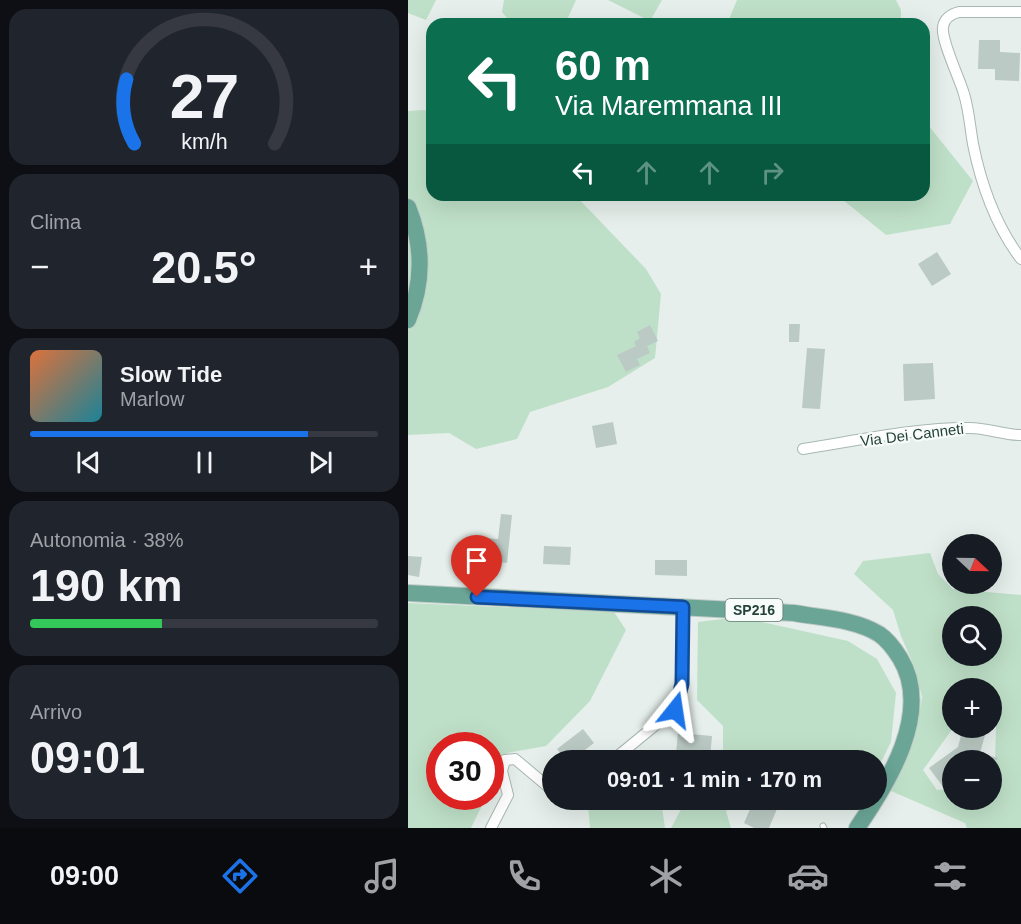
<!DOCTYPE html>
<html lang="it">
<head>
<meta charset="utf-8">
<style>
  body { margin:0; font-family:Arial,sans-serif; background:#20242c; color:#f1f3f6; height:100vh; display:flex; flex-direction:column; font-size:22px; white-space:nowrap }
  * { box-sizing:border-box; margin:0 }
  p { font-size:20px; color:#9ea1a6 }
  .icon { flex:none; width:33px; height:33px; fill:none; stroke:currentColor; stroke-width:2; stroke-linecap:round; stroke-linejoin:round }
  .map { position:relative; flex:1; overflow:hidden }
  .side { display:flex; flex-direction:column; gap:9px; padding:9px; background:#0d0f14; width:408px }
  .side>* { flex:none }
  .hud { position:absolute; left:18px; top:18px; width:504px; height:183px; border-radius:18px; box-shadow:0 6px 24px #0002; background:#0b6e4f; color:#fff; overflow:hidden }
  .needle { width:39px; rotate:112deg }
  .buttons { position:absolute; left:534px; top:534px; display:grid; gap:12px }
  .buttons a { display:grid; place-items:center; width:60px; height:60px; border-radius:50%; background:#171b24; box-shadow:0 6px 24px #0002; font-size:30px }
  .speed { position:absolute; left:18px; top:732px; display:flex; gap:12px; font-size:30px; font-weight:700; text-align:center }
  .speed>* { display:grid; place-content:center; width:78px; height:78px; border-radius:50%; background:#171b24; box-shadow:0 6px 24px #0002; line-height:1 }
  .speed .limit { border:9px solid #d22; background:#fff; color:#111 }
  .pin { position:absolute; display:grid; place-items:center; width:51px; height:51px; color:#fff; margin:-62px -26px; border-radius:50% 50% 50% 0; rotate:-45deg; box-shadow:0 0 6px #0007 }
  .pin .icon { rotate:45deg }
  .me { position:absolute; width:66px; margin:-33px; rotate:15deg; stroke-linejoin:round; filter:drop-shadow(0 0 4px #0008) }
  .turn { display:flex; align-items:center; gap:21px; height:126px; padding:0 30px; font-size:27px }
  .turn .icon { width:78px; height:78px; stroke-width:2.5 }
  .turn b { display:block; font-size:42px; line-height:51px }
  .lanes { display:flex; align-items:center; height:57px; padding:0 30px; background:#0003; justify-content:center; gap:30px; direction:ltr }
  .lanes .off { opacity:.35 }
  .big { font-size:45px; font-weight:700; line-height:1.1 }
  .side .widget { flex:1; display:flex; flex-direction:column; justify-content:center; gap:9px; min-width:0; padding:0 21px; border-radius:18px; background:#20242c }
  .side .dial { align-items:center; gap:0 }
  .dial svg { height:156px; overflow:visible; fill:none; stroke:#363941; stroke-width:7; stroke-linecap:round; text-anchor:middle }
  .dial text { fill:#f1f3f6; stroke:none }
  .song { display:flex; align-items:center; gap:18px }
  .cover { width:72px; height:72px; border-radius:9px; background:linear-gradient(135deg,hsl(20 70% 55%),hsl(190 70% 35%)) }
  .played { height:6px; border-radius:3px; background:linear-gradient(90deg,#1a73e8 80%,#363941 80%) }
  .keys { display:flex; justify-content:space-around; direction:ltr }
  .heat { display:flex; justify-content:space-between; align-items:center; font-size:33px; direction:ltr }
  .charge { height:9px; border-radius:4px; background:linear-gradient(90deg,#34c759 38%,#363941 0) }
  .trip { position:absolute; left:134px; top:750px; width:345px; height:60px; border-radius:30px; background:#171b24; box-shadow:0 6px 24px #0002; font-weight:700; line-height:60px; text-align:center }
  .tab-bar { display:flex; height:96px; justify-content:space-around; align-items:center; background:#090b0e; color:#9ea1a6 }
  .tab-bar .icon { width:42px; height:42px }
  .tab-bar .active { color:#1a73e8 }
  .tab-bar b { font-size:27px; color:#f1f3f6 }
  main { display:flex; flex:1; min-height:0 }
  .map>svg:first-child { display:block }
  .green { fill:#bfe0c8; fill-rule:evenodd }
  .building { fill:#bbcac4 }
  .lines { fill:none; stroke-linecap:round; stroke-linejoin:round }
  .lane-casing { stroke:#a8b8b2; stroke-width:7 }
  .street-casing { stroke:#a8b8b2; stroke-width:12 }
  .primary-casing { stroke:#c2cac8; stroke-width:18 }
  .lane { stroke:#fff; stroke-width:5 }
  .street { stroke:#fff; stroke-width:10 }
  .primary { stroke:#6aa596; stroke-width:16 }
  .route-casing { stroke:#114b97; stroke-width:15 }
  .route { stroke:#1a73e8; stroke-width:10 }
  .labels { text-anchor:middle; stroke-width:4.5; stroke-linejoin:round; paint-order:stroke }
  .shield { fill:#f7fbf9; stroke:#637a73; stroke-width:1.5 }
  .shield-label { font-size:14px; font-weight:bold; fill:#24423a }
  .street-label { font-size:15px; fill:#24423a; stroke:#f7fbf9 }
</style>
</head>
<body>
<main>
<section class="side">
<div class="widget dial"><svg viewBox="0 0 100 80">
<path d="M14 69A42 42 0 1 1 86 69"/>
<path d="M14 69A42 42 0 0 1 10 36" stroke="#1a73e8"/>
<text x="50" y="56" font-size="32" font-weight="700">27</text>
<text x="50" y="72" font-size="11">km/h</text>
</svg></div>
<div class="widget"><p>Clima</p>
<div class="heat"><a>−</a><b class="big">20.5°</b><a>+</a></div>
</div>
<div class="widget">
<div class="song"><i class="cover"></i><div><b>Slow Tide</b><p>Marlow</p></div></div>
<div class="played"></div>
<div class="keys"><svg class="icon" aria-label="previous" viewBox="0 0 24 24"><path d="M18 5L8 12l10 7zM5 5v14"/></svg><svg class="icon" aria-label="pause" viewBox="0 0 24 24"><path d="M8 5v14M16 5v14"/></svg><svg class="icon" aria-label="next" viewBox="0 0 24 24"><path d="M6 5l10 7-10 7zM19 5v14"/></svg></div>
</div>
<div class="widget"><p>Autonomia · 38%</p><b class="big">190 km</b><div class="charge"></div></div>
<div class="widget"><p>Arrivo</p><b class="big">09:01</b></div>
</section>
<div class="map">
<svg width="613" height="828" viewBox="0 0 613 828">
  <rect width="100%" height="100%" fill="#e6efeb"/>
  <!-- green -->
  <path class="green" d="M0,0H28L18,20L0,13Z
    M96,0H168L157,24H104L94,12Z
    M200,0H254L242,21Z
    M329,0H488L493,10V24H319Z
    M15,110L24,112V195H167L238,269L253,294L247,358L200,387L122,412L109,439L68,449L41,433L0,435V111Z
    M516,120L565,181L542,224L478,235L429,195H516Z
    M522,553L530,574L545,589L613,595V828H559L557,823L483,791L508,732L514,697L506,666L493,636L485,610L446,574L455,561ZM544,616H584V656H544ZM544,688H584V724L588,726L587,761L584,765V800H544V789L529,790L515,770L545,728Z
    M0,603L206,612L218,630L182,701L138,746L99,753L83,788L82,746H32V796L78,797L63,828H0Z
    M331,617L440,641L469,659L488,693L483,742L468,772V760H315V726L289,700L290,622Z
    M186,800H253L257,828H182L180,805Z
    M278,800H330L318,811L323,828H263Z"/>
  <!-- building -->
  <path class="building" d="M571,40H592V52L612,53L611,81L587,80V69H570Z
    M529,252L543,274L524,286L510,264Z
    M381,324H392L391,342H381Z
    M242,325L250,341L239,346L242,353L229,359L232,365L218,372L209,355L228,346L226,342L232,338L229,332Z
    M399,348L417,349L412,409L394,408Z
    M525,363L527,399L496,401L495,364Z
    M205,422L209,444L188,448L184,426Z
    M93,514L104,515L99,563L74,560L76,538L90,539Z
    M136,546L163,547L162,565L135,564Z
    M0,556L14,557L11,577L0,575Z
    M247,560H279V576L247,575Z
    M555,728H579L572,753L590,758L589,760H544V782L536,788L521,768L550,747Z
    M175,729L186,743L164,760H158L149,749Z
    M270,733L304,736L302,757L268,753Z
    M346,800L369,809L361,828H346L336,823Z"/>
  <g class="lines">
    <!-- lane casing -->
    <g class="lane-casing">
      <path id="lane" d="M415,826L416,828"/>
    </g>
    <!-- street casing -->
    <g class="street-casing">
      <path id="street" d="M613,12H551C543,14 536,19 535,27C533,41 552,79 556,94C561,110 562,127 565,144C573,184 588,226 613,259
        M395,449C447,441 511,427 562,428C579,428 596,435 613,435
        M205,760L267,709L274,684L275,607
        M83,828L100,795L94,771L97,760L107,759L144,790"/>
    </g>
    <!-- primary casing -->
    <g class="primary-casing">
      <path id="primary" d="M0,207C15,244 16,282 0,320
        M0,593L386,613C414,618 447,619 471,634C480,640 487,650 492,658C525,712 480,783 449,828"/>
    </g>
    <!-- lane -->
    <use href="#lane" class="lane"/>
    <!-- street -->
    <use href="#street" class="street"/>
    <!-- primary -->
    <use href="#primary" class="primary"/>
  </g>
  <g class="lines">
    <!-- route casing -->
    <g class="route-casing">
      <path id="route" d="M69,597L275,607L274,684L267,710"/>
    </g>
    <!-- route -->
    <use href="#route" class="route"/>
  </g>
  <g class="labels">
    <!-- shield labels -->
    <rect class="shield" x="317.5" y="599" width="57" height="22" rx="4.5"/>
    <g class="shield-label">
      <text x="346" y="615">SP216</text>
    </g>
    <!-- street labels -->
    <g class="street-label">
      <text transform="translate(504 435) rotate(-7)" y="5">Via Dei Canneti</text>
    </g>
  </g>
</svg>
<div class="buttons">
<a><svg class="needle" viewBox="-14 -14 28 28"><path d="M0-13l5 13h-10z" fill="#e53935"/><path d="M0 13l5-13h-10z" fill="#9ea1a6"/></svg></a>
<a><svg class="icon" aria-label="search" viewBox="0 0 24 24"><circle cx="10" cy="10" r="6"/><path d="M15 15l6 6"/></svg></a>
<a>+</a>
<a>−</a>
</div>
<div class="speed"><div class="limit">30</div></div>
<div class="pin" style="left:69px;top:597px;background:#d93025"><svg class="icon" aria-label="arrive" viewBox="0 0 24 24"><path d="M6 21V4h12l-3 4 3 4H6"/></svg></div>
<svg class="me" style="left:267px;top:710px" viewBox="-20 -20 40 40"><path d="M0-17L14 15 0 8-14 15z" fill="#1a73e8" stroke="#fff" stroke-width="4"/></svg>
<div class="trip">09:01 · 1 min · 170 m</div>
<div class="hud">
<div class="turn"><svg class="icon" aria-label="left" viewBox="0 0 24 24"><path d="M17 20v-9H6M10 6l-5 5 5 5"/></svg><div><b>60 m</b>Via Maremmana III</div></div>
<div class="lanes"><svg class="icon" aria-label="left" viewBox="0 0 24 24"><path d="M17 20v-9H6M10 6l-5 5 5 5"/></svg><svg class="icon off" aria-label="ahead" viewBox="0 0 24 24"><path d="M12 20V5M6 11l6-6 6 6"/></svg><svg class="icon off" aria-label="ahead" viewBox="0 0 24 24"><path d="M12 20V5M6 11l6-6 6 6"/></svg><svg class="icon off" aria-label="right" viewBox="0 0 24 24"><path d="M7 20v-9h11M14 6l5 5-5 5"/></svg></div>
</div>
</div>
</main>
<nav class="tab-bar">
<b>09:00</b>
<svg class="icon active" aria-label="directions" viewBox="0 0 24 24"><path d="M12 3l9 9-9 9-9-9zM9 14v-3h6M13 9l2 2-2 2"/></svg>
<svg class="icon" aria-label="music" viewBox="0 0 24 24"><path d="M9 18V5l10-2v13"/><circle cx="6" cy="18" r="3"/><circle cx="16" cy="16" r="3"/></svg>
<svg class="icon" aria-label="phone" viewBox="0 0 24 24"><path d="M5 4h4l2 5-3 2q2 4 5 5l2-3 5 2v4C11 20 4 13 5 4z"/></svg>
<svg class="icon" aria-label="climate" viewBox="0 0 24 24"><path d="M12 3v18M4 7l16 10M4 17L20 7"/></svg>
<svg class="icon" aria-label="car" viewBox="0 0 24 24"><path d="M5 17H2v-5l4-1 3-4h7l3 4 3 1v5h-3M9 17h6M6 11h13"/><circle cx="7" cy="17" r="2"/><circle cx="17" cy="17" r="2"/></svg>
<svg class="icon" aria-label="filters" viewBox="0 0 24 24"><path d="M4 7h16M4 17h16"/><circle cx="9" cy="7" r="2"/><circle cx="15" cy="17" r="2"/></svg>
</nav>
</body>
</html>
